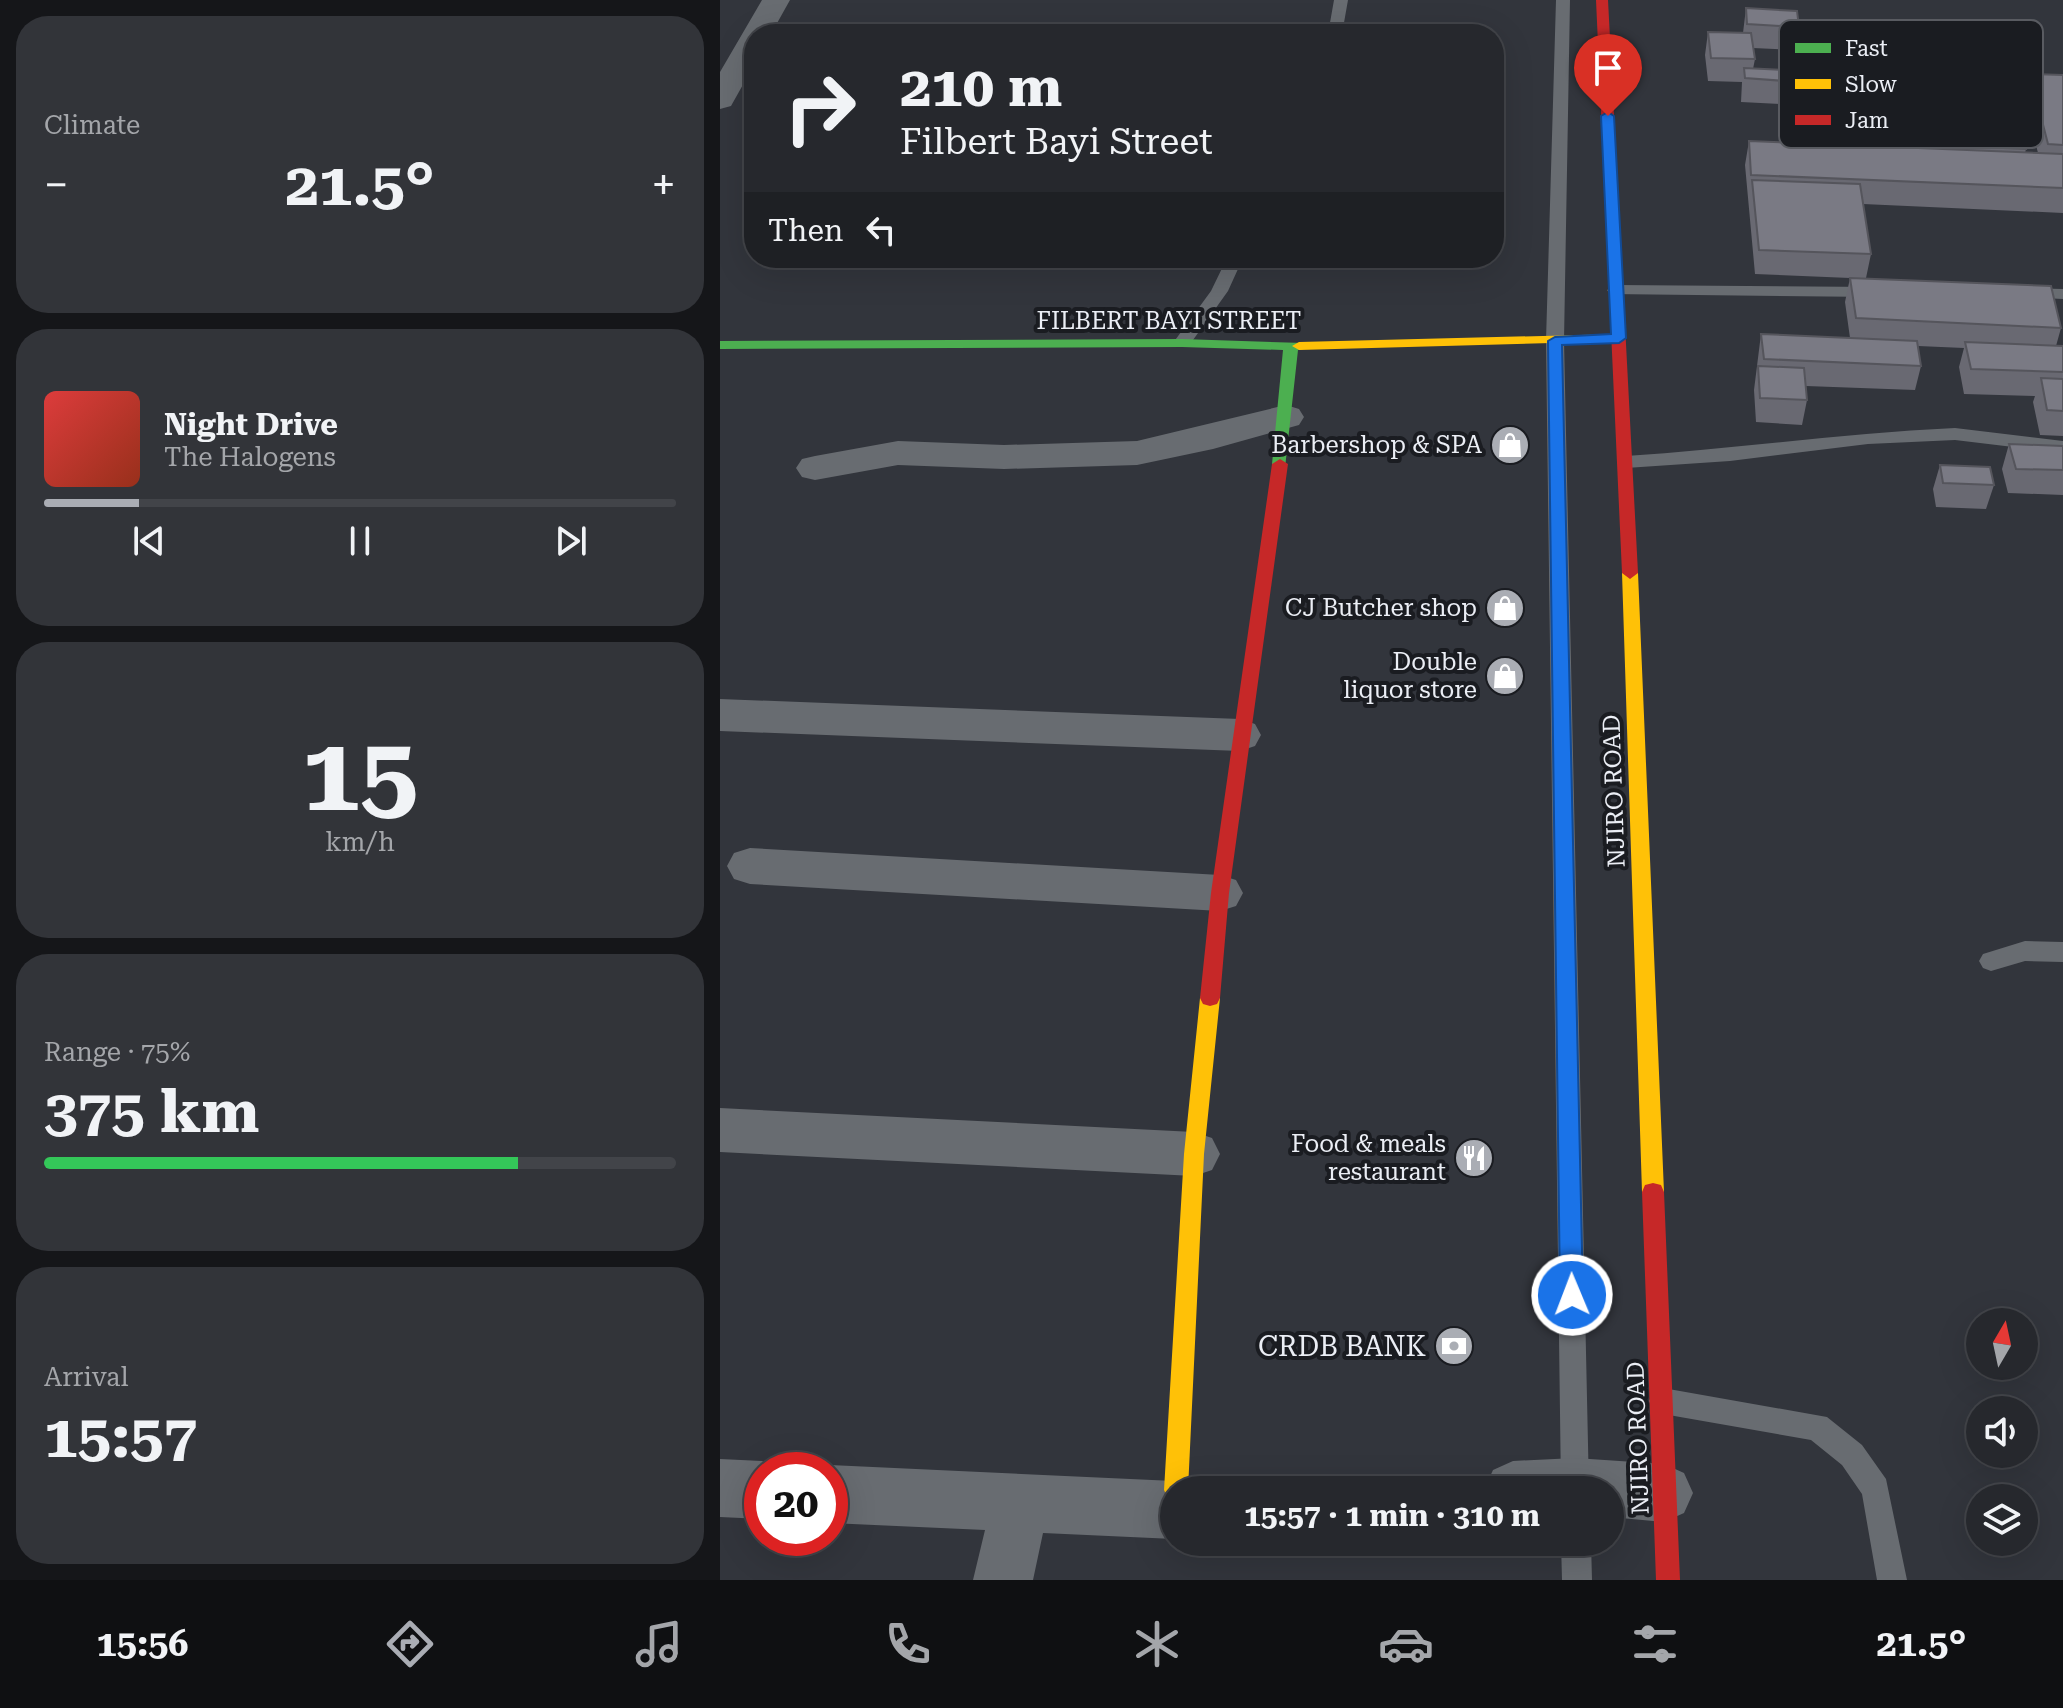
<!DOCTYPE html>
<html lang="en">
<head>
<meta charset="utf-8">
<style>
  body { margin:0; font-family:"Roboto Serif",serif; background:#323439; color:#f1f3f6; height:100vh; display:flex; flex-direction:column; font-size:30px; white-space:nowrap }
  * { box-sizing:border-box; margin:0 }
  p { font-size:26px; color:#a4a6aa }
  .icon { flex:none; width:44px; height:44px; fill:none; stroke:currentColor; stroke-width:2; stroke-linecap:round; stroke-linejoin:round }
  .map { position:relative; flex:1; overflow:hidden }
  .sheet { display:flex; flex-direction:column; gap:16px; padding:16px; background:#151619; width:720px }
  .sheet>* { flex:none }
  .guide { position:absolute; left:24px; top:24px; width:760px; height:244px; border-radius:32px; box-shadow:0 8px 32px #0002,0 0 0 2px #424449; background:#26282d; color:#f1f3f6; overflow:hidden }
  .needle { width:52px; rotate:9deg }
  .controls { position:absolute; left:1246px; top:1308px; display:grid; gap:16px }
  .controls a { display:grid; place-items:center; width:72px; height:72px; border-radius:50%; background:#26282d; box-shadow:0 8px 32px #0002,0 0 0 2px #424449; font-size:40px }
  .speed { position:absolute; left:24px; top:1452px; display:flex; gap:16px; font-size:40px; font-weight:700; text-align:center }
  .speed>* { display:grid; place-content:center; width:104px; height:104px; border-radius:50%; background:#26282d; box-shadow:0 8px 32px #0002,0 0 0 2px #424449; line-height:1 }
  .speed .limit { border:12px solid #d22; background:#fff; color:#111 }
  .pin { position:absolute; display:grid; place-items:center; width:68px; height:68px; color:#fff; margin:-82px -34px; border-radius:50% 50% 50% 0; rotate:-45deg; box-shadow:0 0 8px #0007 }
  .pin .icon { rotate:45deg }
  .me { position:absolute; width:88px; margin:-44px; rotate:359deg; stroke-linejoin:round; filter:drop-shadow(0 0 6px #0008) }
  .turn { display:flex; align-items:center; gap:28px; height:168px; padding:0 24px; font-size:36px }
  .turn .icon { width:104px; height:104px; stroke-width:2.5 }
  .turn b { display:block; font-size:56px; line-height:68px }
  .then { display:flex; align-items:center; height:76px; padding:0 24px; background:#0003; gap:16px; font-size:30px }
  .big { font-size:60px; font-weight:700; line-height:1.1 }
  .sheet .widget { flex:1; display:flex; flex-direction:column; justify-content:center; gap:12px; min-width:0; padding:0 28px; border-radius:32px; background:#323439 }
  .sheet .dial { align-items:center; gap:0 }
  .dial b { font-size:104px; line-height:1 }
  .song { display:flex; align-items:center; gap:24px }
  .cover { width:96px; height:96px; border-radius:12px; background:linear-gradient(135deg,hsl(0 70% 55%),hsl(10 70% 35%)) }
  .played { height:8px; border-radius:4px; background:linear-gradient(90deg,#aaadb4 15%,#424449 15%) }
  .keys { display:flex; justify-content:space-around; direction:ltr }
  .heat { display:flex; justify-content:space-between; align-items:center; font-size:44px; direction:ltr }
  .charge { height:12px; border-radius:6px; background:linear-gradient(90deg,#34c759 75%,#424449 0) }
  .trip { position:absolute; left:440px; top:1476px; width:464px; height:80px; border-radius:40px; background:#26282d; box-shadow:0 8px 32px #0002,0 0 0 2px #424449; font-weight:700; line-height:80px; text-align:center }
  .menu { display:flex; height:128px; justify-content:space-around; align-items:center; background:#0f1012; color:#a4a6aa }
  .menu .icon { width:56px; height:56px }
  .menu .current { color:#aaadb4 }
  .menu b { font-size:36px; color:#f1f3f6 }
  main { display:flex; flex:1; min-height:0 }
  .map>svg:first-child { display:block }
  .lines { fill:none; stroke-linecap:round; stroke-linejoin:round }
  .lane { fill:#686c71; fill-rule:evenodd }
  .street { fill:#686c71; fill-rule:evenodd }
  .fast { fill:#4caf50; fill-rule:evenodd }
  .slow { fill:#ffc107; fill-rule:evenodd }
  .jam { fill:#c62828; fill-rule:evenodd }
  .wall { fill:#696972 }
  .building { fill:#7a7a84; stroke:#55555c; stroke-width:2 }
  .route { fill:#1a73e8; stroke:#114b97; stroke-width:2 }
  .labels { text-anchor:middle; stroke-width:8; stroke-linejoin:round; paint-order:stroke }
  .street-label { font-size:24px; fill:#ebeef5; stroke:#1a1c21 }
  .poi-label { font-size:24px; fill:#ebeef5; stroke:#1a1c21; text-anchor:end }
  .near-poi-label { font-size:28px; fill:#ebeef5; stroke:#1a1c21; text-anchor:end }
  .key { fill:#1a1c21; stroke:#595b61; stroke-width:2 }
  .key-label { font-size:22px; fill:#ebeef5 }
</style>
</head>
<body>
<main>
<section class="sheet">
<div class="widget"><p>Climate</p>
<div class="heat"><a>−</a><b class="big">21.5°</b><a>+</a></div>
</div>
<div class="widget">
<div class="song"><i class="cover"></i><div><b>Night Drive</b><p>The Halogens</p></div></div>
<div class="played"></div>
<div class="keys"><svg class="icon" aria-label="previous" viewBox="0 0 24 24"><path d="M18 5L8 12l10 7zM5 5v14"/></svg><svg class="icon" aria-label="pause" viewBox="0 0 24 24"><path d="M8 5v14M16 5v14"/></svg><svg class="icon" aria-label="next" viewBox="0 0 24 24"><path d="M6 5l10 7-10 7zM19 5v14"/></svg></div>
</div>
<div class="widget dial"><b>15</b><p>km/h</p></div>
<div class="widget"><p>Range · 75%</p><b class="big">375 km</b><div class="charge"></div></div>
<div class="widget"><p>Arrival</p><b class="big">15:57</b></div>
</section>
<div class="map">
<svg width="1343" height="1580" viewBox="0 0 1343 1580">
  <rect width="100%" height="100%" fill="#32353c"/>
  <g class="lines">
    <!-- lane -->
    <path class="lane" d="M614,0H628L622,34H608Z
      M836,0H850L844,341L869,1490H841L826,341Z
      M507,258H523L508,291L468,347H456L453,343L491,291Z
      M896,285L1155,287L1164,292L1155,297L890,294L887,290Z
      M1305,288L1343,289V299L1299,297L1296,293L1299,289Z
      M1235,428L1343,441V453L1235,440L1148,444L1010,461L906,468L897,462L906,456C1016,449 1125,433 1235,428Z
      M1305,941L1343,942V962L1305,961L1271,971L1263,968L1259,961L1263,954Z
      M943,1388L1107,1417L1142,1445L1166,1479L1187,1580H1157L1142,1494L1122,1465L1091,1440L943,1414L933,1410L929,1401L933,1392Z
      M841,1542H871L872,1580H842Z"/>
    <!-- street -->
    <path class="street" d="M42,0H70L51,34H34V65L11,106L0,109V72Z
      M566,405L579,409L584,417L579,425L493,449L417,465L284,469L178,465L95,480L82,477L76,468L82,459L95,456L178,441L284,445L417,441Z
      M0,699L520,719L535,724L541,735L535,746L520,751L0,731Z
      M30,848L500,875L516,880L523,893L516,906L500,911L30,884L14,879L7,866L14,853Z
      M0,1108L474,1132L492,1138L500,1154L492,1170L474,1176L0,1152Z
      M855,1458L944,1464L964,1473L973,1493L964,1513L944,1522L890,1517V1490H764L773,1470L793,1461Z
      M0,1459L42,1461L62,1470H42V1519L0,1517Z
      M110,1465L454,1481L475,1490H454V1539L323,1533L313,1580H253L265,1530L110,1523V1470H99Z"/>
    <!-- fast -->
    <path class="fast" d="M462,339L584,343V349L578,350L565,468L560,469L552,464L563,350L462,347L0,349V341Z"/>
    <!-- slow -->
    <path class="slow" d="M899,334L904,335V341L579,350L572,346L579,342Z
      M910,567L918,573L944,1192L941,1199L933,1201L925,1199L922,1192L902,573Z
      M490,990L497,992L500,998L484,1154L468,1490H454V1501L448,1498L444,1490L464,1154L480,998L483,992Z"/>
    <!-- jam -->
    <path class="jam" d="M876,0H888L918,573L910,579L902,573Z
      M560,459L568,464L509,893L500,998L497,1004L490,1006L483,1004L480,998L491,893L552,464Z
      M933,1183L941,1185L944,1192L960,1580H936L922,1192L925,1185Z"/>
  </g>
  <!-- wall -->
  <path class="wall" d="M1026,8L1079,27L1075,50L1033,48L1035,59L1033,69L1065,81L1061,104L1021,102L1022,82L988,81L985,55L988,32L1023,33Z
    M1165,36L1257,63L1251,87L1167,85L1160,59Z
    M1310,74L1343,75V213L1143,204L1151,254L1146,278L1341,328L1336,346H1343V436L1320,435L1313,402L1315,396L1244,394L1239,367L1244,348L1198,346L1201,366L1195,390L1086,386L1087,400L1082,425L1036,422L1034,390L1041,334L1130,338L1125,302L1130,278L1035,274L1025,165L1029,141L1101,144L1099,135L1104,111L1171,133L1168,147L1182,148L1186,129L1306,149L1305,153H1318L1304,97Z
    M1289,444L1343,446V495L1288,493L1282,469Z
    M1220,465L1274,485L1266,509L1216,507L1213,489Z"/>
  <!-- building -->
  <path class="building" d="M1026,8L1077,11L1079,27L1027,24Z
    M988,32L1031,33L1035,59L991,58Z
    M1024,68L1065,70V81L1025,78Z
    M1310,74L1343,75V145L1328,144Z
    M1186,129L1303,135L1306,149L1188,144Z
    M1029,141L1343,154V188L1031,175Z
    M1032,180L1140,184L1151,254L1039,250Z
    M1130,278L1331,286L1341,328L1136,318Z
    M1041,334L1197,341L1201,366L1044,359Z
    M1245,342L1343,346V372L1251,369Z
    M1038,366L1084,368L1087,400L1040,398Z
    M1321,378L1343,379V411L1327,410Z
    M1289,444L1343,446V470L1296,469Z
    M1220,465L1270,467L1274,485L1223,483Z"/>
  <!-- route -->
  <path class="route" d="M888,112L894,116L906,338L899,343L842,345L863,1295L859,1303L852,1306L844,1303L840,1295L828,341L835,337L891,334L881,116Z"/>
  <!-- icons -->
  <defs>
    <g id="shop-disc" transform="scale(2)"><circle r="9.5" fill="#aaadb4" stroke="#1a1c21"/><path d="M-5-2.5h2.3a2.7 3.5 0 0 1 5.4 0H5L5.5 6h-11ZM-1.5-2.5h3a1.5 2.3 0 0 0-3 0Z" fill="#fff"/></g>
    <g id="restaurant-disc" transform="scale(2)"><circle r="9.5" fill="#aaadb4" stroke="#1a1c21"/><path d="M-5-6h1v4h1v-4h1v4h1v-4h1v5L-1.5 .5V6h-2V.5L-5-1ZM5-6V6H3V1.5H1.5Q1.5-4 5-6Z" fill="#fff"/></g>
    <g id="bank-disc" transform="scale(2)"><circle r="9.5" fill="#aaadb4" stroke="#1a1c21"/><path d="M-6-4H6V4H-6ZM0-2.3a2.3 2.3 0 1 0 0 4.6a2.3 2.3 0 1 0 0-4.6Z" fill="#fff"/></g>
  </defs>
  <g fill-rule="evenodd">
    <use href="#shop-disc" x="790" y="445"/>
    <use href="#shop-disc" x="785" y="608"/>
    <use href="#shop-disc" x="785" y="676"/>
    <use href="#restaurant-disc" x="754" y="1158"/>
    <use href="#bank-disc" x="734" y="1346"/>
  </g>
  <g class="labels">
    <!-- street labels -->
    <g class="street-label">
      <text x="449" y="329">FILBERT BAYI STREET</text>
      <text transform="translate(894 791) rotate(-92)" y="8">NJIRO ROAD</text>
      <text transform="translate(918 1438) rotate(-92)" y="8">NJIRO ROAD</text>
    </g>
    <!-- poi labels -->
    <g class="poi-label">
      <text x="762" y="453">Barbershop &amp; SPA</text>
      <text x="757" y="616">CJ Butcher shop</text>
      <text x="757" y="670">Double<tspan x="757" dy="28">liquor store</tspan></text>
      <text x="726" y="1152">Food &amp; meals<tspan x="726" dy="28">restaurant</tspan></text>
    </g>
    <!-- near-poi labels -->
    <g class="near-poi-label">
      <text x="706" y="1356">CRDB BANK</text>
    </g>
  </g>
  <!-- legend -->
  <rect x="1059" y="20" width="264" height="128" rx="12" class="key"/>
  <rect x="1075" y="43" width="36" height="10" fill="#4caf50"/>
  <rect x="1075" y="79" width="36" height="10" fill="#ffc107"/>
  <rect x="1075" y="115" width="36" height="10" fill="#c62828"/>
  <g class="key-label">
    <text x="1125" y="56">Fast</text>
    <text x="1125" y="92">Slow</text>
    <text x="1125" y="128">Jam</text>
  </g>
</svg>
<div class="controls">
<a><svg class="needle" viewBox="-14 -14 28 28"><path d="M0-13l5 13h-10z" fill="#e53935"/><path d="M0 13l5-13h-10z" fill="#a4a6aa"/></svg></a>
<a><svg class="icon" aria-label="sound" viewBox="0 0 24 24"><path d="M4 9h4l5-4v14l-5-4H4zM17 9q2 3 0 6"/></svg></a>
<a><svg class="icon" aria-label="layers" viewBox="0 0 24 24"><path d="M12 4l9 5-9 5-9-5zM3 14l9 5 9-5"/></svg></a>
</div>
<div class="speed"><div class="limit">20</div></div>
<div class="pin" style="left:888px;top:116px;background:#d93025"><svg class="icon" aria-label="arrive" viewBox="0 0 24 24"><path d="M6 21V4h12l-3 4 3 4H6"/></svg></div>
<svg class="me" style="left:852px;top:1295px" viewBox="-20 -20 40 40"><circle r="17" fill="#1a73e8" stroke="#fff" stroke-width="3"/><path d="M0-11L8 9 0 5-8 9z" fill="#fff"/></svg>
<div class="trip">15:57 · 1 min · 310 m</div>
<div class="guide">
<div class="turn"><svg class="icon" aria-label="right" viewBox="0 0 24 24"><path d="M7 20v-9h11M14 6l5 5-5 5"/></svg><div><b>210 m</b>Filbert Bayi Street</div></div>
<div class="then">Then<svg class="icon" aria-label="left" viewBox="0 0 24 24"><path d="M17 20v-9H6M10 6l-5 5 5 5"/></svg></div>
</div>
</div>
</main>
<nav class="menu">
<b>15:56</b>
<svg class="icon current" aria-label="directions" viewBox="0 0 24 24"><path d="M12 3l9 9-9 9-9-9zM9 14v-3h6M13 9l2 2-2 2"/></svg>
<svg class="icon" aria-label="music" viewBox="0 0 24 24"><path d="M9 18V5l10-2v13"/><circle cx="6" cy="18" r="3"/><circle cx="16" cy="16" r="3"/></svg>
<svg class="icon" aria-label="phone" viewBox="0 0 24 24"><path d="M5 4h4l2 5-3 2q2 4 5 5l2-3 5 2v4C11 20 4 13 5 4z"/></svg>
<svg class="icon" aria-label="climate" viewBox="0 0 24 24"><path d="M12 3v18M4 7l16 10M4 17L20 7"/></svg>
<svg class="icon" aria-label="car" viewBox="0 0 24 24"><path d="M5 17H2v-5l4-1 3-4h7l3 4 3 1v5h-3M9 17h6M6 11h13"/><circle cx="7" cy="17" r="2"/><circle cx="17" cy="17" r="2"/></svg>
<svg class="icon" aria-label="filters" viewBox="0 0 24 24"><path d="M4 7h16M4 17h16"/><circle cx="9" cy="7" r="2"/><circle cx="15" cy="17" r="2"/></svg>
<b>21.5°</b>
</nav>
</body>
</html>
